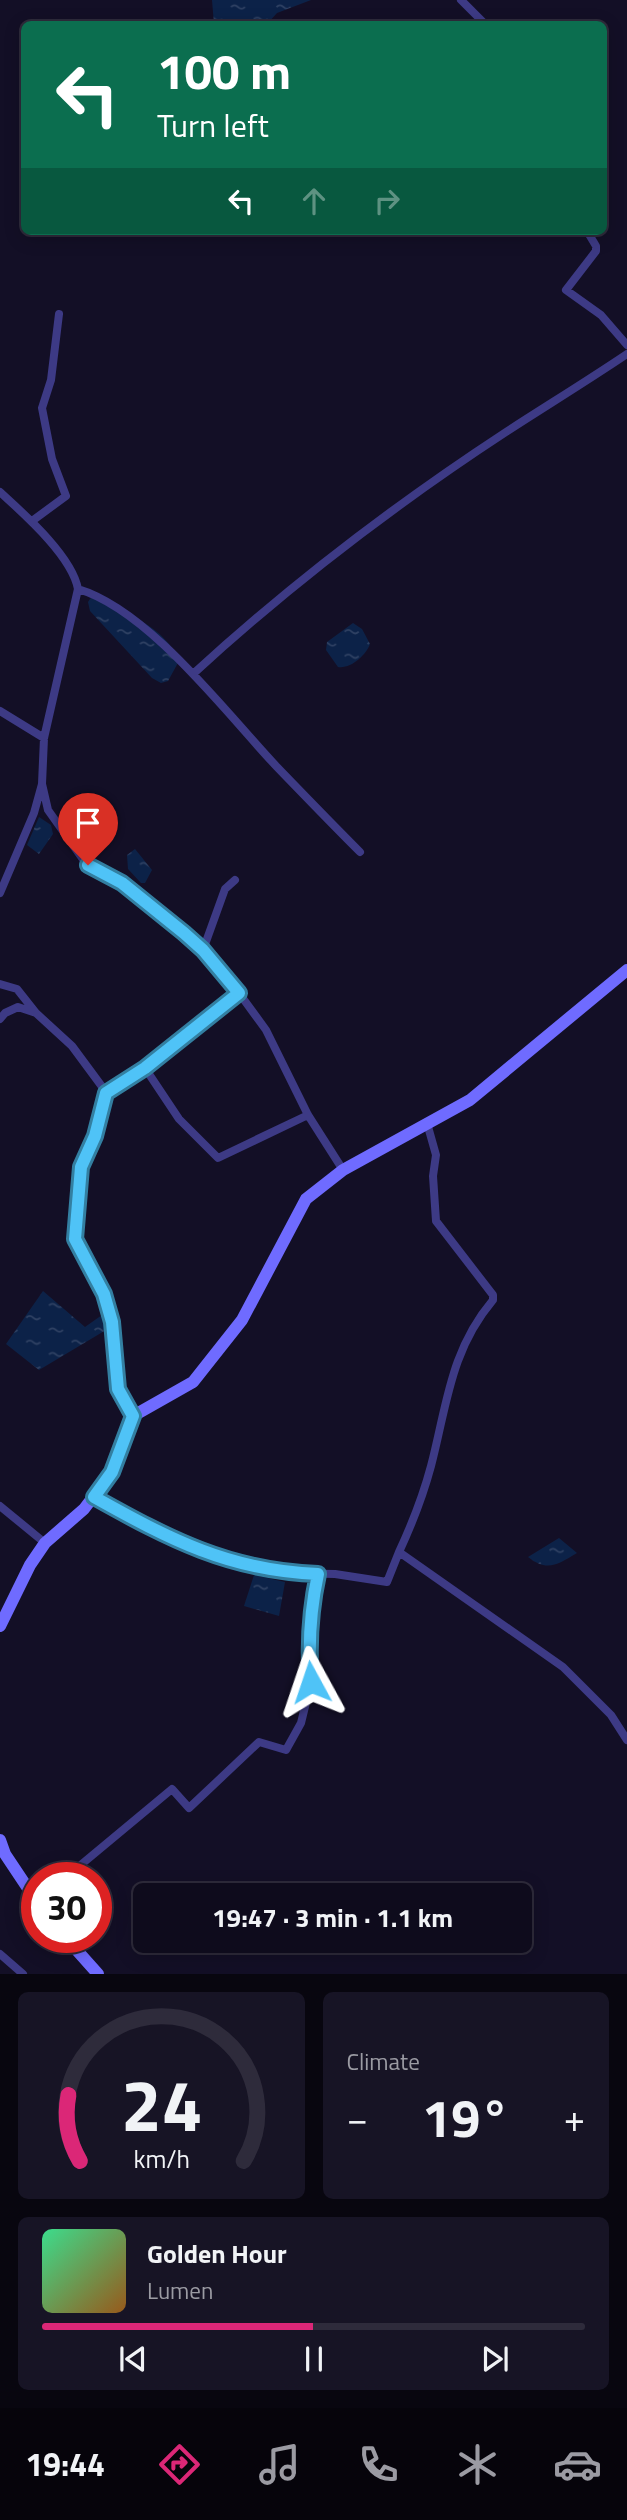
<!DOCTYPE html>
<html lang="en">
<head>
<meta charset="utf-8">
<style>
  body { margin:0; font-family:"Titillium Web",sans-serif; background:#171425; color:#f1f3f6; height:100vh; display:flex; flex-direction:column; font-size:26px; white-space:nowrap }
  * { box-sizing:border-box; margin:0 }
  p { font-size:23px; color:#9b9ba3 }
  .icon { flex:none; width:38px; height:38px; fill:none; stroke:currentColor; stroke-width:2; stroke-linecap:round; stroke-linejoin:round }
  .map { position:relative; height:1974px; overflow:hidden }
  .panel { display:flex; flex-direction:column; gap:18px; padding:18px; background:#08060f; flex:1 }
  .panel>* { flex:none }
  .hud { position:absolute; left:21px; top:21px; width:586px; height:214px; border-radius:10px; box-shadow:0 4px 18px #0003,0 0 0 2px #2e2b3b; background:#0b6e4f; color:#fff; overflow:hidden }
  .speed { position:absolute; left:21px; top:1862px; display:flex; gap:14px; font-size:35px; font-weight:700; text-align:center }
  .speed>* { display:grid; place-content:center; width:91px; height:91px; border-radius:50%; background:#0e0b1c; box-shadow:0 4px 18px #0003,0 0 0 2px #2e2b3b; line-height:1 }
  .speed .limit { border:10px solid #d22; background:#fff; color:#111 }
  .pin { position:absolute; display:grid; place-items:center; width:60px; height:60px; color:#fff; margin:-72px -30px; border-radius:50% 50% 50% 0; rotate:-45deg; box-shadow:0 0 7px #0007 }
  .pin .icon { rotate:45deg }
  .me { position:absolute; width:77px; margin:-38px; rotate:355deg; stroke-linejoin:round; filter:drop-shadow(0 0 5px #0008) }
  .turn { display:flex; align-items:center; gap:24px; height:147px; padding:0 21px; font-size:32px }
  .turn .icon { width:91px; height:91px; stroke-width:2.5 }
  .turn b { display:block; font-size:49px; line-height:60px }
  .lanes { display:flex; align-items:center; height:66px; padding:0 21px; background:#0003; justify-content:center; gap:35px; direction:ltr }
  .lanes .off { opacity:.35 }
  .big { font-size:52px; font-weight:700; line-height:1.1 }
  .panel .card { flex:1; display:flex; flex-direction:column; justify-content:center; gap:10px; min-width:0; padding:0 24px; border-radius:10px; background:#171425 }
  .panel .dial { align-items:center; gap:0 }
  .dial svg { height:182px; overflow:visible; fill:none; stroke:#2e2b3b; stroke-width:7; stroke-linecap:round; text-anchor:middle }
  .dial text { fill:#f1f3f6; stroke:none }
  .song { display:flex; align-items:center; gap:21px }
  .cover { width:84px; height:84px; border-radius:10px; background:linear-gradient(135deg,hsl(150 70% 55%),hsl(30 70% 35%)) }
  .played { height:7px; border-radius:4px; background:linear-gradient(90deg,#db2777 50%,#2e2b3b 50%) }
  .keys { display:flex; justify-content:space-around; direction:ltr }
  .heat { display:flex; justify-content:space-between; align-items:center; font-size:38px; direction:ltr }
  .panel .tiles { flex:1; display:grid; gap:18px; grid-template-columns:1fr 1fr }
  .card:last-child { grid-column:span 2 }
  .trip { position:absolute; left:133px; top:1883px; width:399px; height:70px; border-radius:10px; background:#0e0b1c; box-shadow:0 4px 18px #0003,0 0 0 2px #2e2b3b; font-weight:700; line-height:70px; text-align:center }
  .menu { display:flex; height:112px; justify-content:space-around; align-items:center; background:#06040b; color:#9b9ba3 }
  .menu .icon { width:49px; height:49px }
  .menu .current { color:#db2777 }
  .menu b { font-size:32px; color:#f1f3f6 }
  .map>svg:first-child { display:block }
  .water { fill:url(#water-ripples) }
  .lines { fill:none; stroke-linecap:round; stroke-linejoin:round }
  .street { stroke:#3d3a85; stroke-width:8 }
  .secondary { stroke:#6f6bff; stroke-width:12 }
  .route-casing { stroke:#337fa1; stroke-width:18 }
  .route { stroke:#4fc3f7; stroke-width:12 }
</style>
</head>
<body>
<div class="map">
<svg width="627" height="1974" viewBox="0 0 627 1974">
  <defs>
    <pattern id="water-ripples" width="26" height="14" patternUnits="userSpaceOnUse" patternTransform="scale(1.75)"><rect width="26" height="14" fill="#0c2248"/><path d="M2 4q2-2 4 0t4 0M15 11q2-2 4 0t4 0" fill="none" stroke="#2f4163"/></pattern>
  </defs>
  <rect width="100%" height="100%" fill="#130f26"/>
  <!-- water -->
  <path class="water" d="M212,0H311L277,13L267,24H214Z
    M92,596C121,609 168,629 179,661L168,681L161,683L152,678L90,611L88,602Z
    M353,623L362,629L370,644C366,655 351,669 338,667L326,650L327,642Z
    M39,817L51,825L53,834L39,854L27,845Z
    M135,849L152,870L145,883H141L128,869L127,855Z
    M43,1291L85,1327L102,1315L109,1324L106,1330L39,1370L6,1344Z
    M559,1538L577,1553C557,1565 547,1572 528,1557Z
    M254,1575L285,1582L279,1616L244,1606Z"/>
  <g class="lines">
    <!-- street -->
    <path class="street" d="M461,0L485,24
      M587,231L596,246V251L566,290L601,315L627,345
      M0,492C24,514 72,556 78,589L44,738L42,784L34,813L0,893
      M32,521L66,496L52,459L42,408L51,380L59,314
      M78,589C149,610 226,713 277,767C304,795 332,824 360,852
      M193,674C290,585 396,504 506,432C546,406 587,381 627,354
      M0,711L44,738
      M42,784L48,810L87,865L122,882L184,933L203,950L239,993L266,1030L308,1115L343,1170
      M203,950L225,889L235,880
      M0,984L17,989L36,1013L72,1046L106,1092L95,1136L81,1167L76,1239L104,1294L112,1322L118,1389L133,1416
      M0,1019L5,1013L18,1007L36,1013
      M145,1068L179,1119L218,1158L308,1115
      M106,1092L145,1068L239,993
      M427,1123L436,1155L433,1176L436,1221L493,1295V1300C450,1351 447,1405 431,1466C423,1496 412,1524 399,1552L563,1667L611,1715L627,1740
      M94,1497L187,1547L245,1564L286,1573L335,1574L387,1582L399,1552
      M0,1506L45,1543
      M65,1878L172,1789L189,1808L259,1742L286,1750L301,1723L311,1682L308,1649L311,1606L318,1574
      M0,1954L23,1974"/>
    <!-- secondary -->
    <path class="secondary" d="M0,1626L30,1565L45,1543L84,1509L112,1472L133,1416L193,1382L242,1320L306,1199L343,1170L470,1100L627,970
      M0,1840L5,1854L37,1902
      M65,1937L98,1974"/>
  </g>
  <g class="lines">
    <!-- route casing -->
    <g class="route-casing">
      <path id="route" d="M88,865L122,883L184,933L203,950L239,993L145,1068L106,1093L95,1136L81,1167L75,1239L104,1294L112,1322L118,1389L133,1416L112,1472L94,1497C169,1539 230,1571 318,1574C310,1611 308,1645 311,1682"/>
    </g>
    <!-- route -->
    <use href="#route" class="route"/>
  </g>
</svg>
<div class="speed"><div class="limit">30</div></div>
<div class="pin" style="left:88px;top:865px;background:#d93025"><svg class="icon" aria-label="arrive" viewBox="0 0 24 24"><path d="M6 21V4h12l-3 4 3 4H6"/></svg></div>
<svg class="me" style="left:311px;top:1682px" viewBox="-20 -20 40 40"><path d="M0-17L14 15 0 8-14 15z" fill="#4fc3f7" stroke="#fff" stroke-width="4"/></svg>
<div class="trip">19:47 · 3 min · 1.1 km</div>
<div class="hud">
<div class="turn"><svg class="icon" aria-label="left" viewBox="0 0 24 24"><path d="M17 20v-9H6M10 6l-5 5 5 5"/></svg><div><b>100 m</b>Turn left</div></div>
<div class="lanes"><svg class="icon" aria-label="left" viewBox="0 0 24 24"><path d="M17 20v-9H6M10 6l-5 5 5 5"/></svg><svg class="icon off" aria-label="ahead" viewBox="0 0 24 24"><path d="M12 20V5M6 11l6-6 6 6"/></svg><svg class="icon off" aria-label="right" viewBox="0 0 24 24"><path d="M7 20v-9h11M14 6l5 5-5 5"/></svg></div>
</div>
</div>
<section class="panel">
<div class="tiles">
<div class="card dial"><svg viewBox="0 0 100 80">
<path d="M14 69A42 42 0 1 1 86 69"/>
<path d="M14 69A42 42 0 0 1 9 40" stroke="#db2777"/>
<text x="50" y="56" font-size="32" font-weight="700">24</text>
<text x="50" y="72" font-size="11">km/h</text>
</svg></div>
<div class="card"><p>Climate</p>
<div class="heat"><a>−</a><b class="big">19°</b><a>+</a></div>
</div>
<div class="card">
<div class="song"><i class="cover"></i><div><b>Golden Hour</b><p>Lumen</p></div></div>
<div class="played"></div>
<div class="keys"><svg class="icon" aria-label="previous" viewBox="0 0 24 24"><path d="M18 5L8 12l10 7zM5 5v14"/></svg><svg class="icon" aria-label="pause" viewBox="0 0 24 24"><path d="M8 5v14M16 5v14"/></svg><svg class="icon" aria-label="next" viewBox="0 0 24 24"><path d="M6 5l10 7-10 7zM19 5v14"/></svg></div>
</div>
</div>
</section>
<nav class="menu">
<b>19:44</b>
<svg class="icon current" aria-label="directions" viewBox="0 0 24 24"><path d="M12 3l9 9-9 9-9-9zM9 14v-3h6M13 9l2 2-2 2"/></svg>
<svg class="icon" aria-label="music" viewBox="0 0 24 24"><path d="M9 18V5l10-2v13"/><circle cx="6" cy="18" r="3"/><circle cx="16" cy="16" r="3"/></svg>
<svg class="icon" aria-label="phone" viewBox="0 0 24 24"><path d="M5 4h4l2 5-3 2q2 4 5 5l2-3 5 2v4C11 20 4 13 5 4z"/></svg>
<svg class="icon" aria-label="climate" viewBox="0 0 24 24"><path d="M12 3v18M4 7l16 10M4 17L20 7"/></svg>
<svg class="icon" aria-label="car" viewBox="0 0 24 24"><path d="M5 17H2v-5l4-1 3-4h7l3 4 3 1v5h-3M9 17h6M6 11h13"/><circle cx="7" cy="17" r="2"/><circle cx="17" cy="17" r="2"/></svg>
</nav>
</body>
</html>
